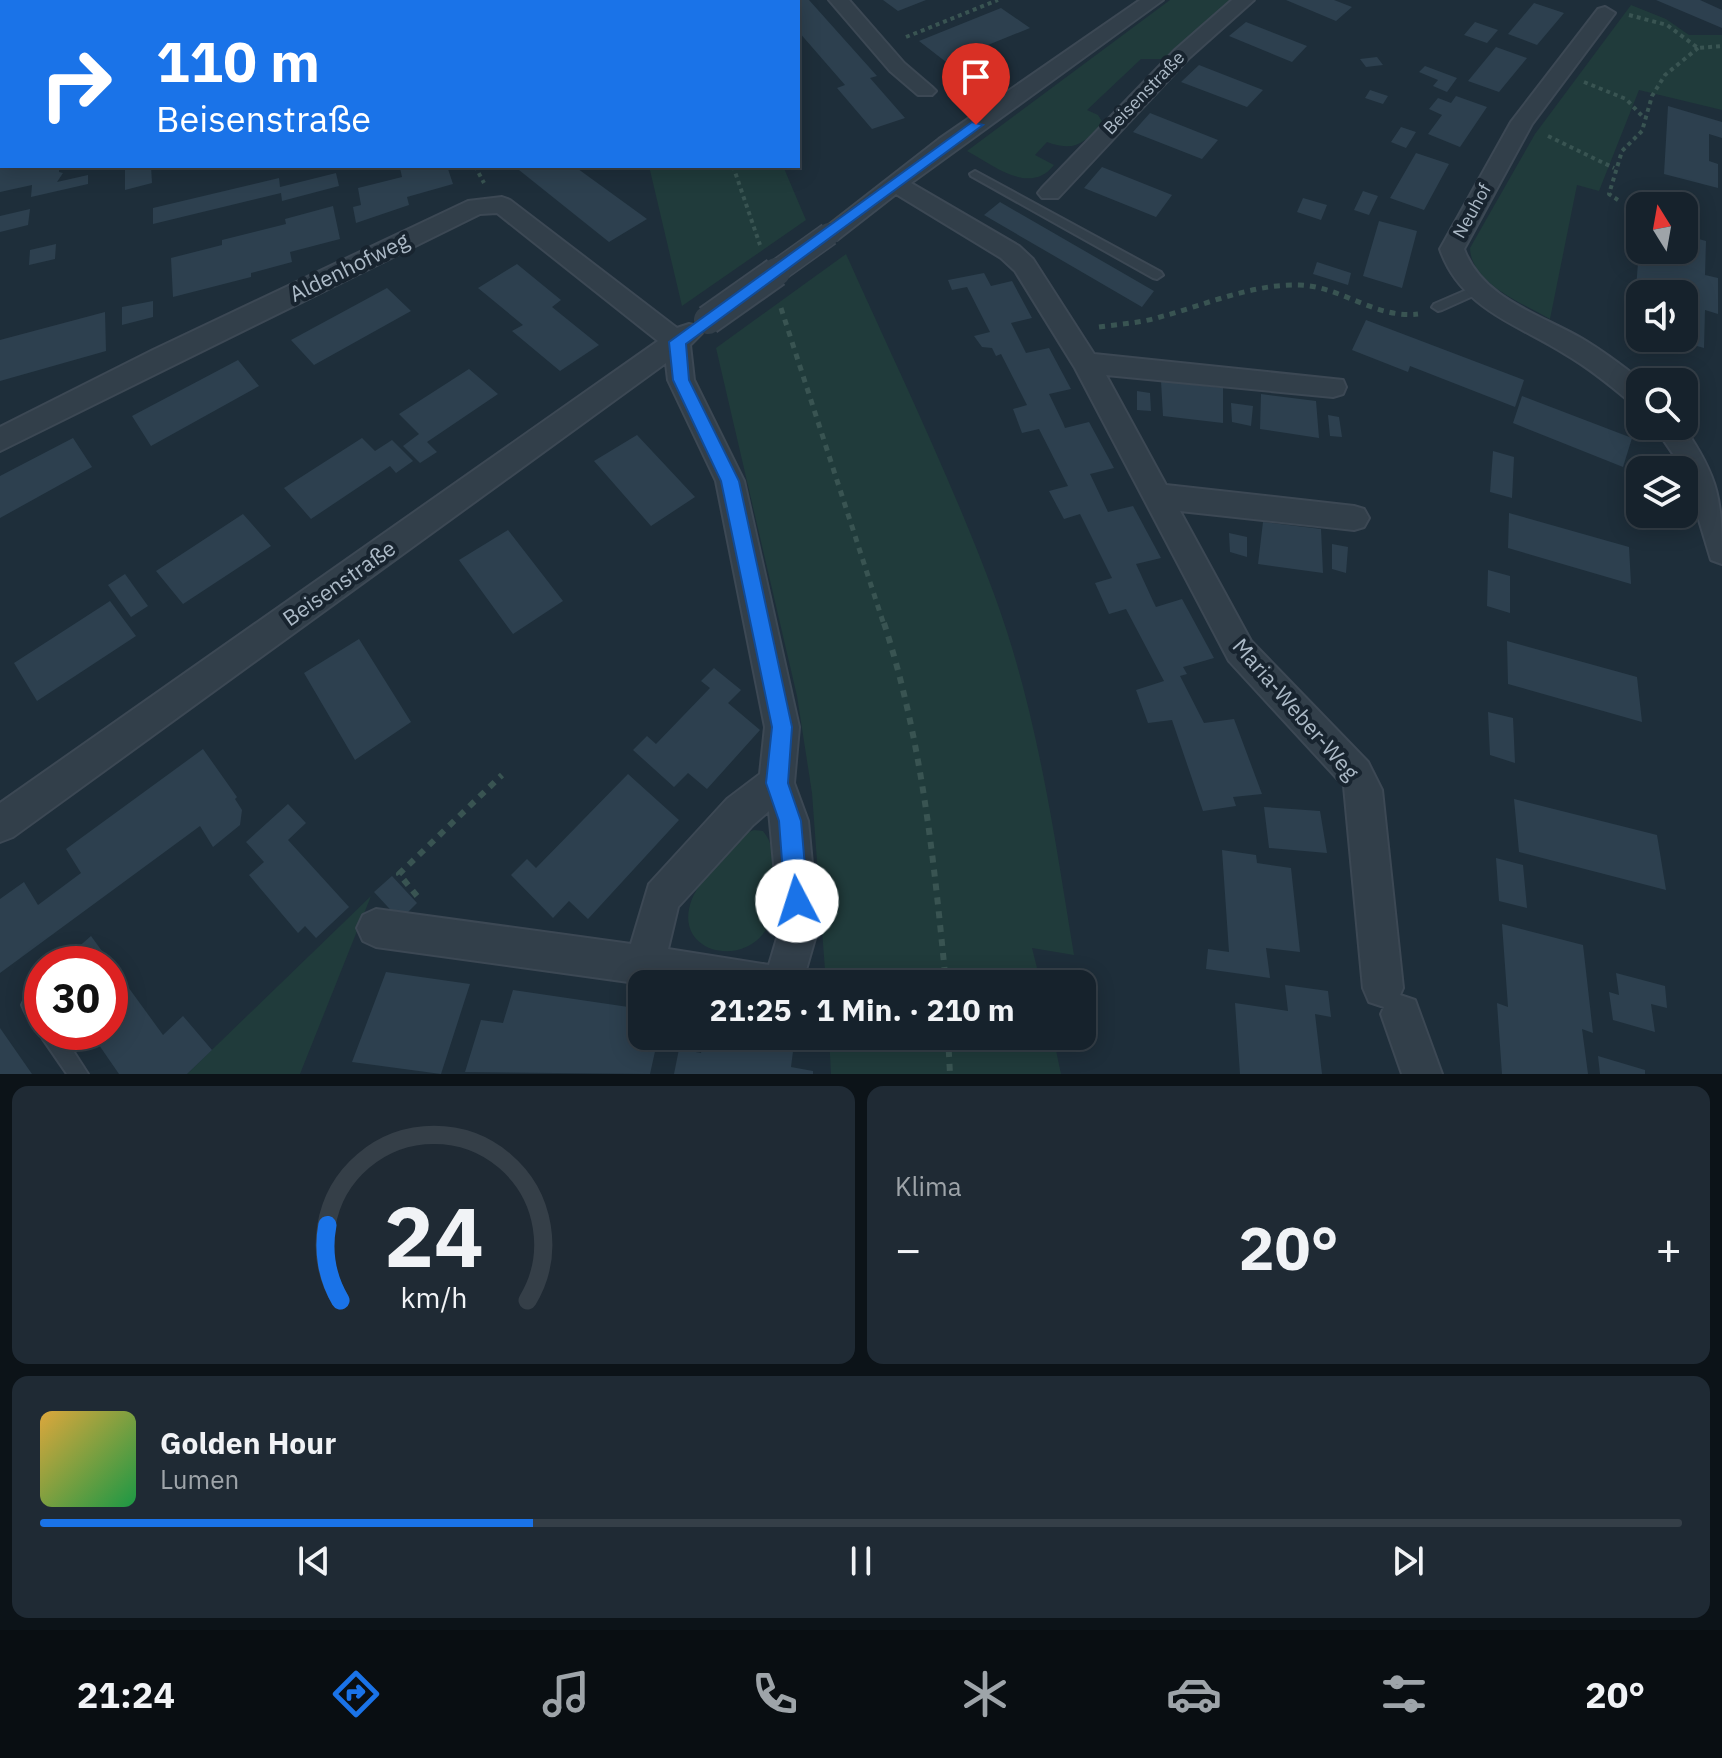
<!DOCTYPE html>
<html lang="de">
<head>
<meta charset="utf-8">
<style>
  body { margin:0; font-family:"IBM Plex Sans",sans-serif; background:#1f2a34; color:#f1f3f6; height:100vh; display:flex; flex-direction:column; font-size:30px; white-space:nowrap }
  * { box-sizing:border-box; margin:0 }
  p { font-size:26px; color:#9ea4a9 }
  .icon { flex:none; width:44px; height:44px; fill:none; stroke:currentColor; stroke-width:2; stroke-linecap:round; stroke-linejoin:round }
  .map { position:relative; height:1074px; overflow:hidden }
  .side { display:flex; flex-direction:column; gap:12px; padding:12px; background:#0c1318; flex:1 }
  .side>* { flex:none }
  .top-card { position:absolute; left:0px; top:0px; width:800px; height:168px; box-shadow:0 4px 20px #0003,0 0 0 2px #353f48; background:#1a73e8; color:#fff; overflow:hidden }
  .needle { width:52px; rotate:349deg }
  .buttons { position:absolute; left:1626px; top:192px; display:grid; gap:16px }
  .buttons a { display:grid; place-items:center; width:72px; height:72px; border-radius:16px; background:#16222c; box-shadow:0 4px 20px #0003,0 0 0 2px #353f48; font-size:40px }
  .speed { position:absolute; left:24px; top:946px; display:flex; gap:16px; font-size:40px; font-weight:700; text-align:center }
  .speed>* { display:grid; place-content:center; width:104px; height:104px; border-radius:50%; background:#16222c; box-shadow:0 4px 20px #0003,0 0 0 2px #353f48; line-height:1 }
  .speed .limit { border:12px solid #d22; background:#fff; color:#111 }
  .pin { position:absolute; display:grid; place-items:center; width:68px; height:68px; color:#fff; margin:-82px -34px; border-radius:50% 50% 50% 0; rotate:-45deg; box-shadow:0 0 8px #0007 }
  .pin .icon { rotate:45deg }
  .me { position:absolute; width:88px; margin:-44px; rotate:355deg; stroke-linejoin:round; filter:drop-shadow(0 0 6px #0008) }
  .turn { display:flex; align-items:center; gap:28px; height:168px; padding:0 24px; font-size:36px }
  .turn .icon { width:104px; height:104px; stroke-width:2.5 }
  .turn b { display:block; font-size:56px; line-height:68px }
  .big { font-size:60px; font-weight:700; line-height:1.1 }
  .side .tile { flex:1; display:flex; flex-direction:column; justify-content:center; gap:12px; min-width:0; padding:0 28px; border-radius:16px; background:#1f2a34 }
  .side .dial { align-items:center; gap:0 }
  .dial svg { height:208px; overflow:visible; fill:none; stroke:#353f48; stroke-width:7; stroke-linecap:round; text-anchor:middle }
  .dial text { fill:#f1f3f6; stroke:none }
  .song { display:flex; align-items:center; gap:24px }
  .cover { width:96px; height:96px; border-radius:12px; background:linear-gradient(135deg,hsl(40 70% 55%),hsl(140 70% 35%)) }
  .played { height:8px; border-radius:4px; background:linear-gradient(90deg,#1a73e8 30%,#353f48 30%) }
  .keys { display:flex; justify-content:space-around; direction:ltr }
  .heat { display:flex; justify-content:space-between; align-items:center; font-size:44px; direction:ltr }
  .side .tiles { flex:1; display:grid; gap:12px; grid-template-columns:1fr 1fr }
  .tile:last-child { grid-column:span 2 }
  .trip { position:absolute; left:628px; top:970px; width:468px; height:80px; border-radius:16px; background:#16222c; box-shadow:0 4px 20px #0003,0 0 0 2px #353f48; font-weight:700; line-height:80px; text-align:center }
  .dock { display:flex; height:128px; justify-content:space-around; align-items:center; background:#090e12; color:#9ea4a9 }
  .dock .icon { width:56px; height:56px }
  .dock .active { color:#1a73e8 }
  .dock b { font-size:36px; color:#f1f3f6 }
  .map>svg:first-child { display:block }
  .green { fill:#203b3b }
  .building { fill:#2d404f }
  .lines { fill:none; stroke-linecap:round; stroke-linejoin:round }
  .service-casing { stroke:#3c4854; stroke-width:4 }
  .minor-casing { stroke:#3c4854; stroke-width:4 }
  .path-far2 { stroke:#395452; stroke-width:4; stroke-dasharray:4 4; stroke-linecap:butt }
  .path-far1 { stroke:#395452; stroke-width:5; stroke-dasharray:6 6; stroke-linecap:butt }
  .path { stroke:#395452; stroke-width:6; stroke-dasharray:7 7; stroke-linecap:butt }
  .service { fill:#323f4a; fill-rule:evenodd }
  .minor { fill:#323f4a; fill-rule:evenodd }
  .minor-bridge-far1-casing { stroke:#3c4854; stroke-width:25; stroke-linecap:butt }
  .minor-bridge-casing { stroke:#3c4854; stroke-width:32; stroke-linecap:butt }
  .minor-bridge-far1 { stroke:#323f4a; stroke-width:22 }
  .minor-bridge { stroke:#323f4a; stroke-width:28 }
  .route { fill:#1a73e8; stroke:#114b97; stroke-width:2 }
  .labels { text-anchor:middle; stroke-width:8; stroke-linejoin:round; paint-order:stroke }
  .far-street-label { font-size:18px; fill:#acbac7; stroke:#18242f }
  .street-label { font-size:22px; fill:#acbac7; stroke:#18242f }
</style>
</head>
<body>
<div class="map">
<svg width="1722" height="1074" viewBox="0 0 1722 1074">
  <rect width="100%" height="100%" fill="#1e2e3a"/>
  <!-- green -->
  <path class="green" d="M1170,0H1231L1164,59H1141L1087,110L1098,115L1103,123C1083,144 1075,152 1047,142L1035,155L1054,165C1030,196 993,165 967,151Z
    M1631,5L1666,19L1689,35H1722V110L1639,90L1599,191L1577,185L1550,319C1523,303 1471,284 1470,248L1535,134Z
    M649,166H783L806,220L682,306Z
    M846,254C896,366 951,478 994,594C1037,710 1054,833 1074,955L1032,948L1041,984H826L812,793L797,696L716,348Z
    M754,830L763,831C775,846 773,859 773,877C773,889 776,903 773,914C757,973 669,957 692,899C702,876 730,852 746,833Z
    M371,896L300,1074H187Z
    M829,1036H1053L1061,1074H831Z"/>
  <!-- building -->
  <path class="building" d="M798,0H809L877,76L870,78L905,118L872,129L837,88L845,85L798,31Z
    M883,0H926L898,11Z
    M1286,0H1334L1352,7L1336,21Z
    M1656,0H1700L1722,10V28Z
    M1534,3L1564,13L1537,45L1508,34Z
    M1001,8L1030,28L946,62L919,41Z
    M1246,22L1307,46L1292,62L1229,36Z
    M1475,22L1498,30L1487,43L1464,35Z
    M1496,47L1527,58L1499,92L1468,81Z
    M1377,57L1383,65L1366,67L1360,59Z
    M1199,65L1263,90L1247,107L1181,82Z
    M1425,66L1457,78L1447,92L1433,86L1438,80L1419,72Z
    M1370,90L1388,96L1383,104L1365,98Z
    M1456,96L1487,107L1460,147L1428,134L1442,115L1429,109L1438,98L1451,103Z
    M1668,106L1722,122V138L1709,134V161L1718,164V188L1664,174Z
    M1150,113L1218,140L1202,159L1133,132Z
    M1401,127L1416,132L1406,148L1391,142Z
    M1416,153L1449,164L1424,210L1390,198Z
    M0,166H59V172L63,173L57,182L88,175V184L31,197L32,185L0,192Z
    M151,166L152,183L125,190V167Z
    M447,166L453,184L407,197L409,205L356,223L353,207L361,205L358,188L402,177L400,168Z
    M514,166H574L647,219L609,242Z
    M1102,167L1172,195L1156,217L1084,188Z
    M336,173L339,186L282,201L281,193L153,224V208L279,178L280,187Z
    M1363,191L1378,196L1369,215L1354,210Z
    M1303,198L1327,205L1321,220L1297,212Z
    M1000,202L1154,291L1142,307L984,215Z
    M333,206L340,239L290,252L292,262L251,273V277L173,297L171,258L222,245V240L286,224L285,219Z
    M30,209L28,225L0,232V216Z
    M1379,221L1417,231L1402,288L1363,276Z
    M1684,235L1706,241L1705,275L1718,278V314L1705,310L1704,348L1672,339L1684,338V294H1640V329L1633,327L1639,250H1684Z
    M56,244L55,259L29,265L30,250Z
    M1317,262L1351,273L1348,285L1313,274Z
    M517,264L561,300L552,307L599,345L560,371L512,331L523,325L478,288Z
    M984,273L991,286L1012,281L1032,318L1011,323L1026,353L1049,348L1071,389L1049,394L1063,423L1065,428L1089,422L1114,468L1090,474L1108,512L1133,506L1161,558L1136,564L1153,601L1156,607L1182,599L1214,658L1183,667L1187,674L1180,676L1204,723L1234,719L1262,794L1233,797L1236,806L1203,811L1172,720L1148,723L1136,690L1164,681L1126,609L1109,614L1095,583L1112,578L1080,514L1064,519L1049,491L1068,486L1039,429L1022,433L1013,409L1027,405L1001,354L996,356L992,348L982,347L974,336L990,332L967,287L952,290L948,280Z
    M387,288L411,311L314,365L291,340Z
    M153,301V317L122,325V307Z
    M105,312L106,351L0,381V340Z
    M1366,320L1524,380L1515,407L1410,366L1408,372L1352,350Z
    M238,360L259,386L151,446L132,416Z
    M469,369L498,394L427,442L437,452L420,463L403,446L419,434L399,414Z
    M1161,381L1223,388V423L1163,416Z
    M1137,391L1150,393L1151,411L1137,410Z
    M1261,394L1316,401L1319,438L1260,429Z
    M1522,396L1632,438L1623,467L1513,423Z
    M1231,403L1253,406L1251,426L1232,422Z
    M1328,415L1339,417L1342,437L1330,436Z
    M637,435L695,497L651,526L594,461Z
    M73,438L92,467L0,518V476Z
    M362,438L375,451L392,440L413,461L396,473L390,466L311,519L284,488Z
    M1493,451L1514,457L1512,498L1490,492Z
    M1509,513L1629,547L1631,584L1508,548Z
    M243,514L271,546L183,604L156,571Z
    M1263,522L1321,529L1323,573L1258,564Z
    M508,530L563,601L513,634L459,560Z
    M1229,533L1247,537V557L1230,552Z
    M1332,544L1348,547L1346,573L1332,569Z
    M1488,570L1510,576V613L1487,606Z
    M125,574L148,606L131,617L108,585Z
    M110,601L136,636L37,701L14,663Z
    M359,639L411,722L355,760L304,673Z
    M1507,641L1637,677L1642,722L1508,684Z
    M714,668L741,690L728,703L760,730L707,789L688,773L674,787L633,750L647,736L656,744L710,688L701,681Z
    M1488,712L1513,718L1515,763L1490,755Z
    M203,749L237,797L235,799L242,810L240,825L213,847L200,826L0,973V899L24,882L38,905L81,873L66,849Z
    M628,774L679,820L588,919L569,901L553,918L511,875L527,859L536,868Z
    M1514,799L1657,835L1666,890L1519,852Z
    M288,804L306,823L288,840L349,907L316,938L305,926L298,933L249,875L264,862L246,842Z
    M1264,807L1320,811L1327,853L1269,848Z
    M1222,850L1256,855L1257,863L1291,868L1300,952L1266,948L1270,978L1206,969L1208,949L1229,952Z
    M1496,858L1523,865L1527,908L1499,901Z
    M392,876L417,903L400,920L374,892Z
    M1502,924L1583,945L1593,1033L1582,1029L1588,1074H1502L1497,1003L1508,1007Z
    M91,936L163,1035L183,1016L212,1050L187,1074H119L90,1032H110V964H59Z
    M386,972L470,984L441,1074L352,1062Z
    M1616,973L1665,986L1667,1008L1651,1004L1655,1032L1613,1020L1609,992L1619,995Z
    M1285,985L1328,991L1331,1017L1315,1014L1322,1074H1240L1235,1003L1288,1011Z
    M513,990L642,1009L635,1043L656,1047L650,1074L465,1072L481,1020L503,1023Z
    M0,1028L32,1074H0Z
    M704,1036H795L791,1067L813,1071V1074H674L679,1049L701,1053Z
    M1598,1056L1645,1070V1074H1600Z"/>
  <g class="lines">
    <!-- service casing -->
    <g class="service-casing">
      <path id="service" d="M975,171L1161,272L1163,275L1157,279L1153,278L971,176L970,174Z
        M1478,285L1482,286V292L1442,310L1438,311L1432,307L1434,304Z
        M31,996C46,1002 42,1018 42,1032H61L88,1074H67L43,1039L41,1030C32,1026 26,1015 22,1005L25,999Z"/>
    </g>
    <!-- minor casing -->
    <g class="minor-casing">
      <path id="minor" d="M163,0H183L184,2H164Z
        M530,0H554L528,2Z
        M829,0H849L904,63L932,87L936,91L932,95H918L890,71Z
        M1140,0H1163L911,183L1019,246L1033,259L1094,354L1343,380L1346,387L1343,394L1333,397L1106,375L1166,485L1354,506L1364,509L1369,518L1364,527L1354,530L1180,511L1251,641L1368,762L1382,790L1403,988L1400,995L1415,1000L1442,1074H1402L1381,1014L1384,1007L1369,1002L1363,988L1344,786L1229,661L1075,368L1015,271L1001,258L896,194L837,240H821L817,234L939,139Z
        M1232,0H1254L1189,58L1058,198H1042L1038,193L1042,188L1175,50Z
        M1605,7L1615,13L1532,124L1464,249C1482,298 1539,314 1581,338C1603,351 1623,366 1643,382H1640V405L1630,402C1610,385 1589,368 1565,354C1517,324 1460,308 1440,249L1511,122L1598,9Z
        M2,128V142L0,143V129Z
        M502,197L510,200L677,328L689,324L698,326L702,333L690,345L694,380L744,481L799,727L794,783L808,821L818,928L802,984H643L376,947L363,941L357,928L363,915L376,909L631,944L649,884L727,799L760,774L765,727L716,481L668,380L666,363L13,837L0,842V803L658,341L497,213L480,214L0,451V427L153,350L468,201ZM769,811L780,928L769,965L668,949L678,907L753,825Z
        M1654,426H1683C1720,479 1722,501 1722,564L1711,560L1684,470Z"/>
    </g>
    <!-- path-far2 -->
    <path class="path-far2" d="M1629,15L1667,25L1698,48L1722,46
      M906,37L998,0
      M1584,82L1626,99L1644,118
      M1548,136L1614,168
      M475,166L484,183
      M733,166L760,245
      M1618,200L1609,194L1622,151L1642,131L1652,96L1665,75L1698,48"/>
    <!-- path-far1 -->
    <path class="path-far1" d="M781,308L884,625
      M1099,327C1120,324 1140,323 1160,317C1205,305 1251,284 1299,285C1341,286 1375,319 1418,314"/>
    <!-- path -->
    <path class="path" d="M884,623C922,740 934,861 946,984
      M417,896L399,874L502,775
      M948,1036L950,1074"/>
    <!-- service -->
    <use href="#service" class="service"/>
    <!-- minor -->
    <use href="#minor" class="minor"/>
    <!-- minor-bridge-far1 casing -->
    <g class="minor-bridge-far1-casing">
      <path id="minor-bridge-far1" d="M773,274L829,234"/>
    </g>
    <!-- minor-bridge casing -->
    <g class="minor-bridge-casing">
      <path id="minor-bridge" d="M708,320L776,272"/>
    </g>
    <!-- minor-bridge-far1 -->
    <use href="#minor-bridge-far1" class="minor-bridge-far1"/>
    <!-- minor-bridge -->
    <use href="#minor-bridge" class="minor-bridge"/>
  </g>
  <!-- route -->
  <path class="route" d="M972,122L983,125L686,344L689,380L739,481L792,727L788,783L801,821L808,901L805,909L797,912L789,909L785,901L779,821L766,783L772,727L753,635L721,481L673,380L669,342Z"/>
  <g class="labels">
    <!-- far-street labels -->
    <g class="far-street-label">
      <text transform="translate(1144 93) rotate(-46)" y="6">Beisenstraße</text>
      <text transform="translate(1472 211) rotate(-61)" y="6">Neuhof</text>
    </g>
    <!-- street labels -->
    <g class="street-label">
      <text transform="translate(349 267) rotate(-26)" y="8">Aldenhofweg</text>
      <text transform="translate(339 583) rotate(-35)" y="8">Beisenstraße</text>
      <text transform="translate(1296 709) rotate(49)" y="8">Maria-Weber-Weg</text>
    </g>
  </g>
</svg>
<div class="buttons">
<a><svg class="needle" viewBox="-14 -14 28 28"><path d="M0-13l5 13h-10z" fill="#e53935"/><path d="M0 13l5-13h-10z" fill="#9ea4a9"/></svg></a>
<a><svg class="icon" aria-label="sound" viewBox="0 0 24 24"><path d="M4 9h4l5-4v14l-5-4H4zM17 9q2 3 0 6"/></svg></a>
<a><svg class="icon" aria-label="search" viewBox="0 0 24 24"><circle cx="10" cy="10" r="6"/><path d="M15 15l6 6"/></svg></a>
<a><svg class="icon" aria-label="layers" viewBox="0 0 24 24"><path d="M12 4l9 5-9 5-9-5zM3 14l9 5 9-5"/></svg></a>
</div>
<div class="speed"><div class="limit">30</div></div>
<div class="pin" style="left:976px;top:125px;background:#d93025"><svg class="icon" aria-label="arrive" viewBox="0 0 24 24"><path d="M6 21V4h12l-3 4 3 4H6"/></svg></div>
<svg class="me" style="left:797px;top:901px" viewBox="-20 -20 40 40"><circle r="19" fill="#fff"/><path d="M0-13L10 11 0 6-10 11z" fill="#1a73e8"/></svg>
<div class="trip">21:25 · 1 Min. · 210 m</div>
<div class="top-card">
<div class="turn"><svg class="icon" aria-label="right" viewBox="0 0 24 24"><path d="M7 20v-9h11M14 6l5 5-5 5"/></svg><div><b>110 m</b>Beisenstraße</div></div>
</div>
</div>
<section class="side">
<div class="tiles">
<div class="tile dial"><svg viewBox="0 0 100 80">
<path d="M14 69A42 42 0 1 1 86 69"/>
<path d="M14 69A42 42 0 0 1 9 40" stroke="#1a73e8"/>
<text x="50" y="56" font-size="32" font-weight="700">24</text>
<text x="50" y="72" font-size="11">km/h</text>
</svg></div>
<div class="tile"><p>Klima</p>
<div class="heat"><a>−</a><b class="big">20°</b><a>+</a></div>
</div>
<div class="tile">
<div class="song"><i class="cover"></i><div><b>Golden Hour</b><p>Lumen</p></div></div>
<div class="played"></div>
<div class="keys"><svg class="icon" aria-label="previous" viewBox="0 0 24 24"><path d="M18 5L8 12l10 7zM5 5v14"/></svg><svg class="icon" aria-label="pause" viewBox="0 0 24 24"><path d="M8 5v14M16 5v14"/></svg><svg class="icon" aria-label="next" viewBox="0 0 24 24"><path d="M6 5l10 7-10 7zM19 5v14"/></svg></div>
</div>
</div>
</section>
<nav class="dock">
<b>21:24</b>
<svg class="icon active" aria-label="directions" viewBox="0 0 24 24"><path d="M12 3l9 9-9 9-9-9zM9 14v-3h6M13 9l2 2-2 2"/></svg>
<svg class="icon" aria-label="music" viewBox="0 0 24 24"><path d="M9 18V5l10-2v13"/><circle cx="6" cy="18" r="3"/><circle cx="16" cy="16" r="3"/></svg>
<svg class="icon" aria-label="phone" viewBox="0 0 24 24"><path d="M5 4h4l2 5-3 2q2 4 5 5l2-3 5 2v4C11 20 4 13 5 4z"/></svg>
<svg class="icon" aria-label="climate" viewBox="0 0 24 24"><path d="M12 3v18M4 7l16 10M4 17L20 7"/></svg>
<svg class="icon" aria-label="car" viewBox="0 0 24 24"><path d="M5 17H2v-5l4-1 3-4h7l3 4 3 1v5h-3M9 17h6M6 11h13"/><circle cx="7" cy="17" r="2"/><circle cx="17" cy="17" r="2"/></svg>
<svg class="icon" aria-label="filters" viewBox="0 0 24 24"><path d="M4 7h16M4 17h16"/><circle cx="9" cy="7" r="2"/><circle cx="15" cy="17" r="2"/></svg>
<b>20°</b>
</nav>
</body>
</html>
